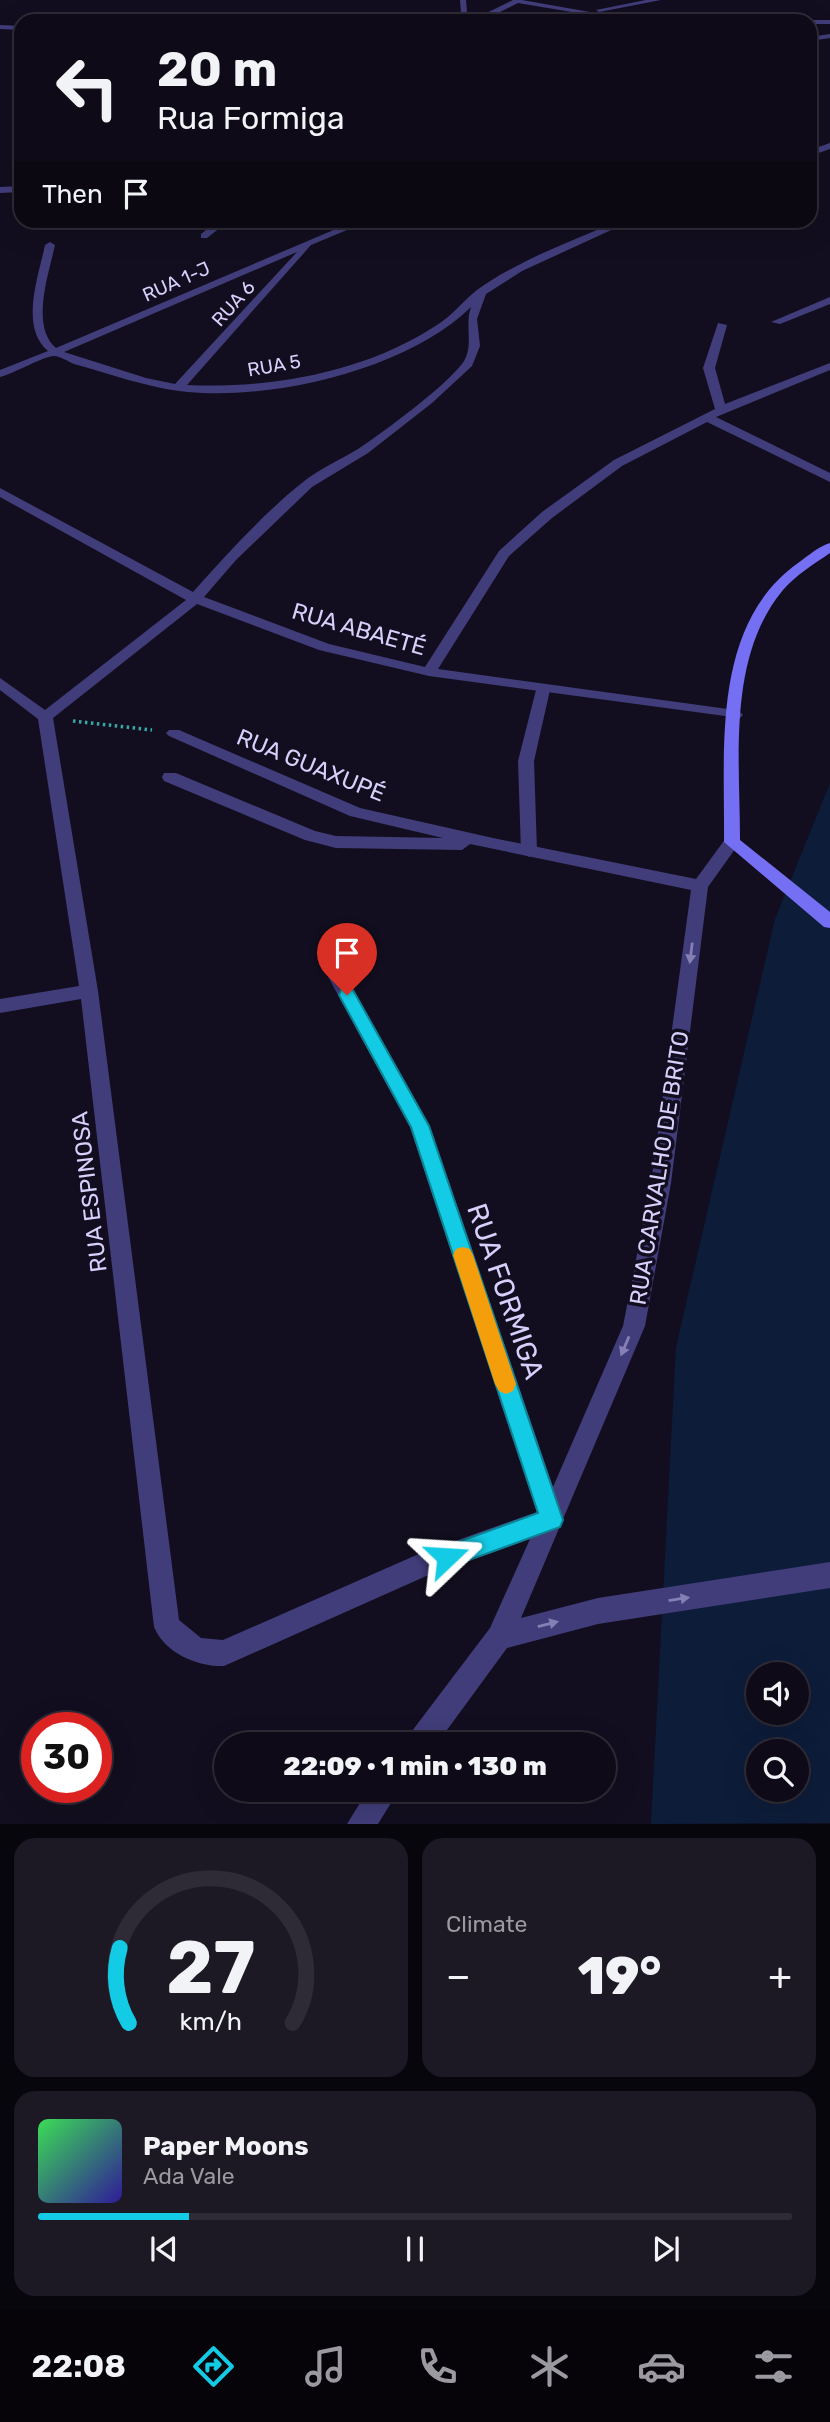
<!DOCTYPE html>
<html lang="en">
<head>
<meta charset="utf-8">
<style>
  body { margin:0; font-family:Rubik,sans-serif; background:#1c1824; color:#f1f3f6; height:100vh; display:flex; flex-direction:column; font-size:26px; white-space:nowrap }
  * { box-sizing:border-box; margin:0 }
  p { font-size:23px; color:#9b9aa1 }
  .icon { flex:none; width:38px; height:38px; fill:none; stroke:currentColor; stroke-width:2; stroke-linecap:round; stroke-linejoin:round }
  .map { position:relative; height:1824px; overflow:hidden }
  .drawer { display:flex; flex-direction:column; gap:14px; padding:14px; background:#08060d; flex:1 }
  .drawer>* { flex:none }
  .top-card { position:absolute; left:14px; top:14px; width:803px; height:214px; border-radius:21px; box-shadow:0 7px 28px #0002,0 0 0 2px #2e2b36; background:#0e0a17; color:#f1f3f6; overflow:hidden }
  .tools { position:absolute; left:746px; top:1662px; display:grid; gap:14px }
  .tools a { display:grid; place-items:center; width:63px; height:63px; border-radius:50%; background:#0e0a17; box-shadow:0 7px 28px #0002,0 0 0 2px #2e2b36; font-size:35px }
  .speed { position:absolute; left:21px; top:1712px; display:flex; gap:14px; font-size:35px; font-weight:700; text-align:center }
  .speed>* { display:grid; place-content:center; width:91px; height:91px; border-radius:50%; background:#0e0a17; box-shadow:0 7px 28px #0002,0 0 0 2px #2e2b36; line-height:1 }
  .speed .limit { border:10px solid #d22; background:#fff; color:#111 }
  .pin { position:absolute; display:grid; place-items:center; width:60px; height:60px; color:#fff; margin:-72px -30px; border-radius:50% 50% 50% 0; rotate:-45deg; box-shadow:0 0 7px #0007 }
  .pin .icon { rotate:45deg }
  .me { position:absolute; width:77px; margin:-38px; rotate:70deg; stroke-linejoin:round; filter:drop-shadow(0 0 5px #0008) }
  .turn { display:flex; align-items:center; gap:24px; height:147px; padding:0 28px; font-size:32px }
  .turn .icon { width:91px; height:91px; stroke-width:2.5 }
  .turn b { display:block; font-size:49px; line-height:60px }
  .then { display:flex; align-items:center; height:66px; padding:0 28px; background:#0003; gap:14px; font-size:26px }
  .big { font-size:52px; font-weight:800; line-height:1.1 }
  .drawer .widget { flex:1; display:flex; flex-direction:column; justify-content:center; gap:10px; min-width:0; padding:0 24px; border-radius:21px; background:#1c1824 }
  .drawer .dial { align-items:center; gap:0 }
  .dial svg { height:182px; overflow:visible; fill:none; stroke:#2e2b36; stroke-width:7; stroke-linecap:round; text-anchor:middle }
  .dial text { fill:#f1f3f6; stroke:none }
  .song { display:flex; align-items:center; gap:21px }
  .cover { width:84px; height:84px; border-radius:10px; background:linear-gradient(135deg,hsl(130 70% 55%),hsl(250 70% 35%)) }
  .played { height:7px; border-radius:4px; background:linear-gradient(90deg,#13cbe5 20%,#2e2b36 20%) }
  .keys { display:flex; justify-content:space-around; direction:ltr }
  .heat { display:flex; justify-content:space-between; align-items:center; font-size:38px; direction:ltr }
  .drawer .tiles { flex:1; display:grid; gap:14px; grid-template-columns:1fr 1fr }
  .widget:last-child { grid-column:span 2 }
  .trip { position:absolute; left:214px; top:1732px; width:402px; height:70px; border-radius:35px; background:#0e0a17; box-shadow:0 7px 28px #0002,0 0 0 2px #2e2b36; font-weight:800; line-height:70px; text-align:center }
  .menu { display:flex; height:112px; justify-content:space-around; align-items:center; background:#060409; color:#9b9aa1 }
  .menu .icon { width:49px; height:49px }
  .menu .active { color:#13cbe5 }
  .menu b { font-size:32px; color:#f1f3f6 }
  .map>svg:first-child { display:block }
  .water { fill:#0d1c39; fill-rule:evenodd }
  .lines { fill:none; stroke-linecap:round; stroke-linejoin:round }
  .path { stroke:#38a8a4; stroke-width:3.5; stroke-dasharray:2.5 3.5; stroke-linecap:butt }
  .lane { fill:#413d7a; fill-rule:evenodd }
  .street { fill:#413d7a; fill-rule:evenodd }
  .secondary { fill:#756ff3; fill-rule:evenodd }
  .oneway { fill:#847fb4 }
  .route { fill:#13cbe5; stroke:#0c8495; stroke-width:2 }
  .slow { fill:#f59e0b }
  .labels { text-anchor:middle; stroke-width:7; stroke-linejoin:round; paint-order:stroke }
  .far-street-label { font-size:19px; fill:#d6d0fb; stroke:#120e1f }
  .street-label { font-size:23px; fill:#d6d0fb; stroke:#120e1f }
  .near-street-label { font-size:28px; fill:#d6d0fb; stroke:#120e1f }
</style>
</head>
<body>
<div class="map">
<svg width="830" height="1824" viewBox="0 0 830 1824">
  <rect width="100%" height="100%" fill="#120e1f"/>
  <!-- water -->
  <path class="water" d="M830,783V1823L651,1824L676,1347L775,919ZM758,1675H796V1713H758ZM758,1752H796V1790H758Z"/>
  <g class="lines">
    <!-- path -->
    <path class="path" d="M73,721L152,730"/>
    <!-- lane -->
    <path class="lane" d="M543,685L550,690L534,761L537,851L529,857L521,851L518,761L536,690Z"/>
    <!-- street -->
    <path class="street" d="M460,0H466L467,12L474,19L513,0H522L641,21H625L518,3L482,21H468L461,13Z
      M646,0H661L599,12L596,10Z
      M810,20H830V24H810V21H807Z
      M0,25L21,26V30L0,29Z
      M830,34V38L810,41V37Z
      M830,143V149L810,156V150Z
      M21,186V192L0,193V187Z
      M219,220H230L207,238H201V234Z
      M357,220H371L311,245L187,385C271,389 366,372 437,325C452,316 463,301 477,290C488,282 501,274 513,268C547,249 585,236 620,220H633L522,271L486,294L477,319L480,346L472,366L432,403L368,453L312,487L236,560L204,597L329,644L425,667L499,551L542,512L614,460L715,409L703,368L718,323L727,325L715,368L725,404L830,363V370L716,417L830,473V482L707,422L622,466L552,518L509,556L438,669L735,710L740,712L743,715L740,718L429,676L319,650L197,604L53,718L98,991L179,1620L201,1638L223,1640L421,1553L537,1512L410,1127L326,973L329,968H341L430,1126L553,1487L623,1326L651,1183L691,890L470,844L462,850L336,848L305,840L164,781L162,777L164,773H176L315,831L336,836L443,838L350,816L169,736L166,733L169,730H179L360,808L493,838L696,879L726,838L732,836L740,842L708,887L671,1183L645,1326L521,1618L598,1598L830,1562V1588L598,1624L507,1648L436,1745H405L409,1735L490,1628L530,1539L424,1577L224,1666C197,1667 165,1653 154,1627L81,999L0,1013V999L79,986L38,719L0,690V678L45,710L186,600L0,497V488L193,592C227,554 263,514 303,482C319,469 340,460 358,449C386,430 442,389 462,364C475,347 464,326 471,307C404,373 252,407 161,388C132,382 103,372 74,364C69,362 60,356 54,356C44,356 13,374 0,377V370L48,351C19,327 39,275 45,245L50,242L55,245C49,273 30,326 56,348ZM297,252L175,384L146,378L64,352Z
      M830,297V304L780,324L771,322Z
      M368,1790H399L378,1824H347Z"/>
    <!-- secondary -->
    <path class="secondary" d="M830,543V553C814,564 796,575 783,590C727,657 740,759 740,840L830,912V928L824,927L724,842C725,748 711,625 798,563C808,556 819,546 830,543Z"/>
  </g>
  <!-- one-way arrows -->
  <defs><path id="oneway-solid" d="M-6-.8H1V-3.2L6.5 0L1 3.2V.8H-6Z" transform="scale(1.75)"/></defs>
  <g class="oneway">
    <use href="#oneway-solid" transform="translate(691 953) rotate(97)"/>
    <use href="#oneway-solid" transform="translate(625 1346) rotate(113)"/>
    <use href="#oneway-solid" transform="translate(679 1599) rotate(-9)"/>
    <use href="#oneway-solid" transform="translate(548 1624) rotate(-14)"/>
  </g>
  <!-- route -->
  <path class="route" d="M347,988L353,990L429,1126L563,1520L560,1527L447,1568L439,1565L436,1557L439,1549L538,1513L411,1127L339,995L341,990Z"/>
  <!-- slow -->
  <path class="slow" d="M463,1247L470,1249L473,1255L516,1384L513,1391L506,1394L499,1391L495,1384L453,1255L456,1249Z"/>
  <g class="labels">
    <!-- far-street labels -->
    <g class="far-street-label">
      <text transform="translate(176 281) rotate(-24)" y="7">RUA 1-J</text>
      <text transform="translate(233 303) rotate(-48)" y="7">RUA 6</text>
      <text transform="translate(274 365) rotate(-10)" y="7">RUA 5</text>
    </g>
    <!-- street labels -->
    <g class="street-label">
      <text transform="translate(359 629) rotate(16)" y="8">RUA ABAETÉ</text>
      <text transform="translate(311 765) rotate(22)" y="8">RUA GUAXUPÉ</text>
      <text transform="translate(659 1168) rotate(-81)" y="8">RUA CARVALHO DE BRITO</text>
      <text transform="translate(89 1192) rotate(-97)" y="8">RUA ESPINOSA</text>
    </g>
    <!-- near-street labels -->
    <g class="near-street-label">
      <text transform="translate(506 1291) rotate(71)" y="10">RUA FORMIGA</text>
    </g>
  </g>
</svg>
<div class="tools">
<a><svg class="icon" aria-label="sound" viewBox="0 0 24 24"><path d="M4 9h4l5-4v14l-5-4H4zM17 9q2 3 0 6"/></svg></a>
<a><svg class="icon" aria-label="search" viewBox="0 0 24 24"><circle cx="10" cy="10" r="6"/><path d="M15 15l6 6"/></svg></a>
</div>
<div class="speed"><div class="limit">30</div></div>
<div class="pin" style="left:347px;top:995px;background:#d93025"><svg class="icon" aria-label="arrive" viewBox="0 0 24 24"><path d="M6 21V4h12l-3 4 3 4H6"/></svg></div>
<svg class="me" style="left:447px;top:1557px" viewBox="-20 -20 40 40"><path d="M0-17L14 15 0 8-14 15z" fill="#13cbe5" stroke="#fff" stroke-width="4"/></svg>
<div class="trip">22:09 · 1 min · 130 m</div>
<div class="top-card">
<div class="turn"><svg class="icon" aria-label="left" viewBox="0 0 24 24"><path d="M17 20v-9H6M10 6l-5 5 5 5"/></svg><div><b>20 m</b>Rua Formiga</div></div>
<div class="then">Then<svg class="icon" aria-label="arrive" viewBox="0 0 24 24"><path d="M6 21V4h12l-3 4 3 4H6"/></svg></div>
</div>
</div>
<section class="drawer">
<div class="tiles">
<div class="widget dial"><svg viewBox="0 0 100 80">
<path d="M14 69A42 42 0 1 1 86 69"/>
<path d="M14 69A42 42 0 0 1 10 36" stroke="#13cbe5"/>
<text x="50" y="56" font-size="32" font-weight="700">27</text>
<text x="50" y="72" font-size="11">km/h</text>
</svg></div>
<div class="widget"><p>Climate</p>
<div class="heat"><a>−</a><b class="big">19°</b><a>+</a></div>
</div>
<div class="widget">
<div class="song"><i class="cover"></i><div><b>Paper Moons</b><p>Ada Vale</p></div></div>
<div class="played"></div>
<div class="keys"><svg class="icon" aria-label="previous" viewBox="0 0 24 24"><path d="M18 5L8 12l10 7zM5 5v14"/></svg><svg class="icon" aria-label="pause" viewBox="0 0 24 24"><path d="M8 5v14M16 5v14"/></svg><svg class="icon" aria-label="next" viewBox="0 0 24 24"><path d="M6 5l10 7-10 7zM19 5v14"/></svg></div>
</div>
</div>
</section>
<nav class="menu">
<b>22:08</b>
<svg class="icon active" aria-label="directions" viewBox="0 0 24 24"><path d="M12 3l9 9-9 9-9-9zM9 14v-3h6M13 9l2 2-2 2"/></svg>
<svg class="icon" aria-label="music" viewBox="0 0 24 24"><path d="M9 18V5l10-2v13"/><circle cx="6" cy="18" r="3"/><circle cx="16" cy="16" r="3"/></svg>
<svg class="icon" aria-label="phone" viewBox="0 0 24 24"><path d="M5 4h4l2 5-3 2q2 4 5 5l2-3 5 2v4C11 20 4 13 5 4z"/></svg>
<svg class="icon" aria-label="climate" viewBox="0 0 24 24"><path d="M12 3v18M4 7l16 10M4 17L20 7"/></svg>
<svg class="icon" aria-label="car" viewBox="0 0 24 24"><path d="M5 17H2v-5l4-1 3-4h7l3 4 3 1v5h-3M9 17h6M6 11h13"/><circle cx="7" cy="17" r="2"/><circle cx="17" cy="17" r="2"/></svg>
<svg class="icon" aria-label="filters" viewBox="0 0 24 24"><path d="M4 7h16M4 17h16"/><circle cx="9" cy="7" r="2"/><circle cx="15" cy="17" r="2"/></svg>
</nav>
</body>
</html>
